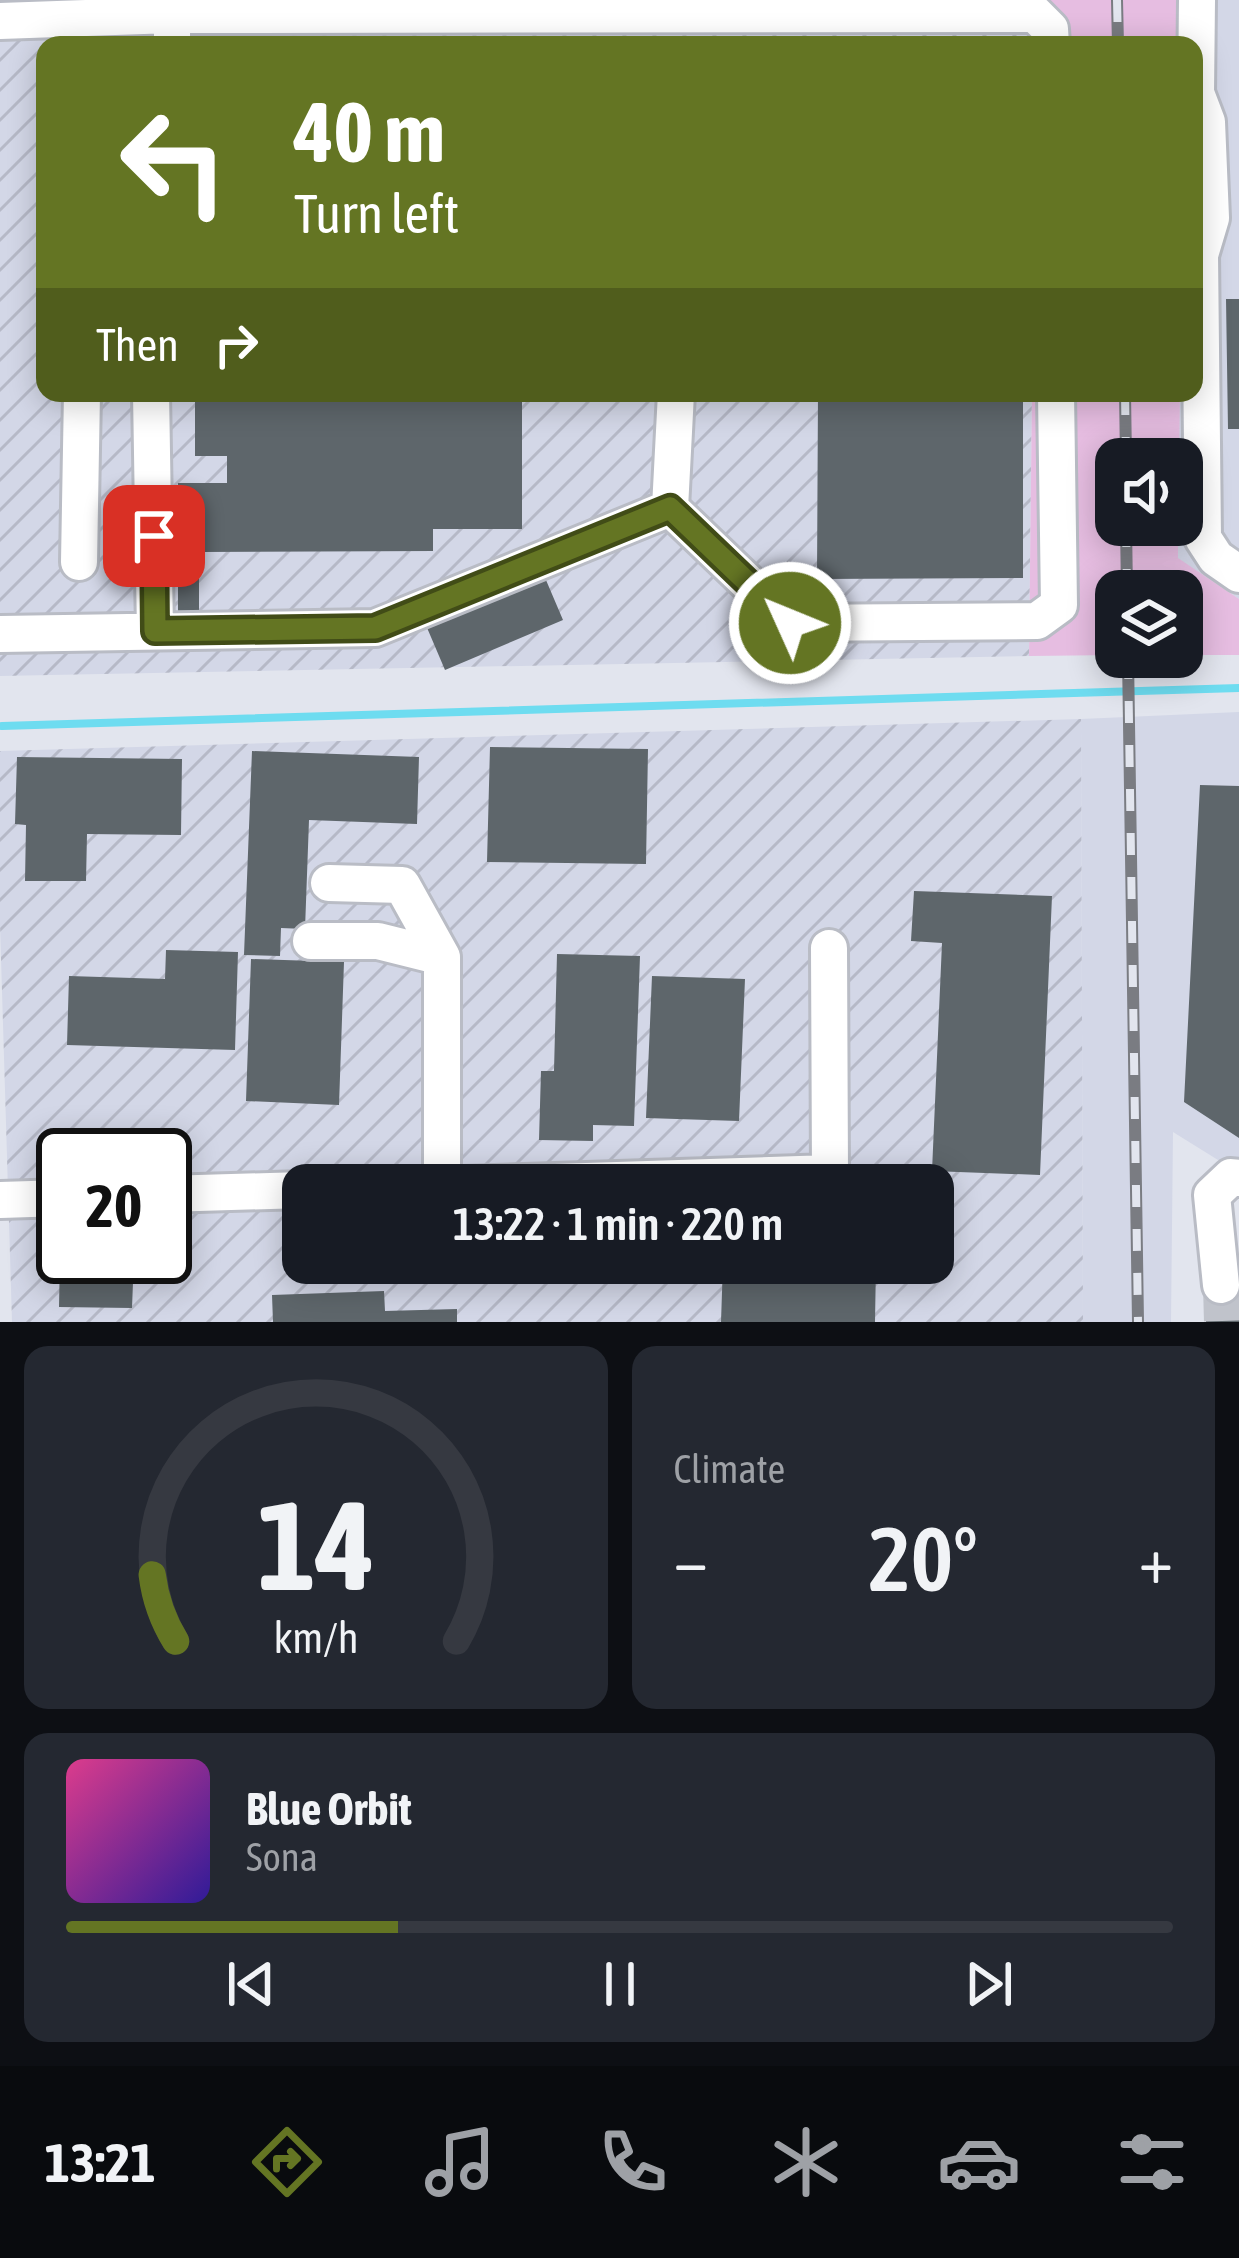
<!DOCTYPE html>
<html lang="en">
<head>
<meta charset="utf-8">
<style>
  body { margin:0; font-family:"Asap Condensed",sans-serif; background:#242831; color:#f1f3f6; height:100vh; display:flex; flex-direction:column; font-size:45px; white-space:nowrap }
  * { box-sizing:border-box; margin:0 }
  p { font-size:39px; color:#9ea1a6 }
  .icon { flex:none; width:66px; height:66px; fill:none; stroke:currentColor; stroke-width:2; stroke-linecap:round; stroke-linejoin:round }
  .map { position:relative; height:1322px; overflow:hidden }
  .sheet { display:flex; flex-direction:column; gap:24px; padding:24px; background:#0d0f14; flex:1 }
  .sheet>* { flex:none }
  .guide { position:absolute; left:36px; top:36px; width:1167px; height:366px; border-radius:24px; box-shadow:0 6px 30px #0003; background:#647523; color:#fff; overflow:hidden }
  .fabs { position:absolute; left:1095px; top:438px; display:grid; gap:24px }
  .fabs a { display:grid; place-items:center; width:108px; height:108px; border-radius:24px; background:#171b24; box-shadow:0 6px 30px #0003; font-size:60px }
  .speed { position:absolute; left:36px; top:1128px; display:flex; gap:24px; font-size:60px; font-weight:700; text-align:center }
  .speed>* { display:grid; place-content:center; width:156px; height:156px; border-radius:50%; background:#171b24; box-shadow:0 6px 30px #0003; line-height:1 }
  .speed .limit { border:6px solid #111; border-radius:18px; background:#fff; color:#111 }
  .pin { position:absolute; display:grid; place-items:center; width:102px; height:102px; color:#fff; margin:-51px; border-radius:24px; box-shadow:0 6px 18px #0006 }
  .me { position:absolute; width:132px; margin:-66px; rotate:314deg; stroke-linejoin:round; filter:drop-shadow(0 0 9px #0008) }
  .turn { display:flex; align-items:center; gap:42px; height:252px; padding:0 60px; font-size:54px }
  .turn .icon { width:156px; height:156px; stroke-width:2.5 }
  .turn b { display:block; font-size:84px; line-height:102px }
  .then { display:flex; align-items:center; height:114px; padding:0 60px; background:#0003; gap:24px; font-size:45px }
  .big { font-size:90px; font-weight:600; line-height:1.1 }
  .sheet .widget { flex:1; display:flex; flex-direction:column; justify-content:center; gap:18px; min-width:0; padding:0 42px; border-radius:24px; background:#242831 }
  .sheet .dial { align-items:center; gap:0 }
  .dial svg { height:312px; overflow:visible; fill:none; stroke:#363941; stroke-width:7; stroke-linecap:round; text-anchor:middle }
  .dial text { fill:#f1f3f6; stroke:none }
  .song { display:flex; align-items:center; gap:36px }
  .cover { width:144px; height:144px; border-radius:18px; background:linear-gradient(135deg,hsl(330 70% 55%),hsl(250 70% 35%)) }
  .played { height:12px; border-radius:6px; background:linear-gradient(90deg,#647523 30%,#363941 30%) }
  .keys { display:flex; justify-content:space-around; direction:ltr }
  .heat { display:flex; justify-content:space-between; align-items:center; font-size:66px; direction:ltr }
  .sheet .tiles { flex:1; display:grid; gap:24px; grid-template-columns:1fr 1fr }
  .widget:last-child { grid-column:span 2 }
  .trip { position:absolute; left:282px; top:1164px; width:672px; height:120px; border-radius:24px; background:#171b24; box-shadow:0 6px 30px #0003; font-weight:600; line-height:120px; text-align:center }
  .tabs { display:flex; height:192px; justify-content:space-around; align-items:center; background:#090b0e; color:#9ea1a6 }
  .tabs .icon { width:84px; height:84px }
  .tabs .on { color:#647523 }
  .tabs b { font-size:54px; color:#f1f3f6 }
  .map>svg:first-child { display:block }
  .built { fill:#d3d7e7 }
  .industrial { fill:url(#industrial-furrows); fill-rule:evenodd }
  .green { fill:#e6bde1 }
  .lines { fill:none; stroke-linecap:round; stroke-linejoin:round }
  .stream { stroke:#6edcf0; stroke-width:8 }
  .building { fill:#5e666b }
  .minor-tunnel { stroke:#c0c3cb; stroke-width:36; stroke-dasharray:36 18; stroke-linecap:butt }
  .minor-casing { stroke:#b9bcc5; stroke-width:42 }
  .minor { stroke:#fff; stroke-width:36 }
  .rail-casing { stroke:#7a7c82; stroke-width:12 }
  .rail { stroke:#e2e5ee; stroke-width:8; stroke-dasharray:22; stroke-linecap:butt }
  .route-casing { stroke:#414c17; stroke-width:30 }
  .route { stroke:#647523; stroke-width:21 }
</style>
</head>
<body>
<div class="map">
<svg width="1239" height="1322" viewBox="0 0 1239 1322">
  <defs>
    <pattern id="industrial-furrows" width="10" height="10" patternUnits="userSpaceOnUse" patternTransform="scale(3)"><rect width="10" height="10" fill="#d3d7e7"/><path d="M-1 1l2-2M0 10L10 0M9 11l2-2" fill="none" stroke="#b6b9c7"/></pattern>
  </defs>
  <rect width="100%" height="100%" fill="#e2e5ee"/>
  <!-- built -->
  <path class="built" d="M1168,0H1239V599L1177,558V525H1182V459H1176L1175,393H1194V45Z
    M1239,712V1173L1173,1132L1171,1322H1083L1081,719Z"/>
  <!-- industrial -->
  <path class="industrial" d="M0,0H1035V45H45V393H1032L1029,656L0,676Z
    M1081,719L1083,1322H12L0,925V751ZM63,1155H165V1257H63ZM303,1185H933V1263H303Z"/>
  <!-- green -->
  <path class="green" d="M1035,0H1187V45H1035Z
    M1032,393H1180L1179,459H1116V525H1178V558L1239,599V655H1182V591H1116V655L1029,656Z"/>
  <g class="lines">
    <!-- stream -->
    <path class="stream" d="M2,726L1239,688"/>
  </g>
  <!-- building -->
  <path class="building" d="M1226,299H1239V429H1228Z
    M195,393H522V529H433V551L199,552V614L178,613V483H227V456H195Z
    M818,393H1023V578L817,579Z
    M543,573L563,620L445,670L425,623Z
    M490,747L648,749L646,864L487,862Z
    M252,751L419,757L417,824L309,820L305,929L281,928L280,956L244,955Z
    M17,757L182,759L181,835L87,834L86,881H25L26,825L15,824Z
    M1200,785L1239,786V1138L1184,1102Z
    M914,891L1052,896L1040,1175L932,1171L942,943L911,941Z
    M166,950L238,952L235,1050L67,1045L69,976L165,979Z
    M557,954L640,956L634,1126L593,1125V1141L539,1140L541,1071H554Z
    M251,959L344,962L339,1105L246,1101Z
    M652,976L745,979L739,1121L646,1118Z
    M60,1257H134L132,1308L59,1307Z
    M723,1263H876L875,1322H721Z
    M1239,1285V1322H1206L1205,1286Z
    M384,1291L385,1311L457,1309V1322H273L272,1295Z"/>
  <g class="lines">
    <!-- minor-tunnel -->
    <path class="minor-tunnel" d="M1221,1285L1222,1322"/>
    <!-- minor casing -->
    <g class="minor-casing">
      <path id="minor" d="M1197,0L1196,93L1207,122L1211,218L1200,255L1203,538L1216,558L1239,574
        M0,21L172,15
        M172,45V15L1035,14L1050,29L1051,45
        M151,393L155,631
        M676,393L670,508L790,623L1037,621L1059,605L1056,393
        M79,562L82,393
        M0,634L375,628L670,508
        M329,883L402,885L442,957V1185
        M311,941H378L442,957
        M462,1185L830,1173L829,948
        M165,1194L303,1190
        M0,1200L63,1198
        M1221,1285L1212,1195L1231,1177L1239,1178"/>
    </g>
    <!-- minor -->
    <use href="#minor" class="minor"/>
    <!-- rail casing -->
    <g class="rail-casing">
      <path id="rail" d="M1117,0L1118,45
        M1125,393L1126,459
        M1126,525L1127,591
        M1128,657L1138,1322"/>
    </g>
    <!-- rail -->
    <use href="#rail" class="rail"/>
  </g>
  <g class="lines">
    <!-- route casing -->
    <g class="route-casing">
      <path id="route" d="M154,536L155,631L375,628L670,508L790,623"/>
    </g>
    <!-- route -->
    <use href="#route" class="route"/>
  </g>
</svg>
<div class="fabs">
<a><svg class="icon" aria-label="sound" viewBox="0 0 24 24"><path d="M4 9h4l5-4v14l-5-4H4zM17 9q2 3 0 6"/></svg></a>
<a><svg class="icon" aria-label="layers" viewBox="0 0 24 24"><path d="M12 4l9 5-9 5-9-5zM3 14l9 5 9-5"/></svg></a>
</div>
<div class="speed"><div class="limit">20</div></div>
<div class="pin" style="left:154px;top:536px;background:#d93025"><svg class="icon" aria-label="arrive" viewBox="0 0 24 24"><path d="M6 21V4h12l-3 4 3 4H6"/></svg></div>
<svg class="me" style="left:790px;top:623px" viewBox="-20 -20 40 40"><circle r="17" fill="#647523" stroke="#fff" stroke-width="3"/><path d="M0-11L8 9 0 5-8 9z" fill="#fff"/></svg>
<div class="trip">13:22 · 1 min · 220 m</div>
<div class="guide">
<div class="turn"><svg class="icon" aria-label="left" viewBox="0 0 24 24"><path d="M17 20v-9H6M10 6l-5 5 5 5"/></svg><div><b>40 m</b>Turn left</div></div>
<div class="then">Then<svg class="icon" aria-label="right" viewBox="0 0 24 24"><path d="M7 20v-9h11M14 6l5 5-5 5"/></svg></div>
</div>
</div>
<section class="sheet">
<div class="tiles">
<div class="widget dial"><svg viewBox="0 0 100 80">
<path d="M14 69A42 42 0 1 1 86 69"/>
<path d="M14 69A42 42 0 0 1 8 52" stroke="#647523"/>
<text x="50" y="56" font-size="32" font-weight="700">14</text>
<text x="50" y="72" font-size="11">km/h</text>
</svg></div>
<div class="widget"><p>Climate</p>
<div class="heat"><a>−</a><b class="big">20°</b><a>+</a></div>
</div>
<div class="widget">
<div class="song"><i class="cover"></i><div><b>Blue Orbit</b><p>Sona</p></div></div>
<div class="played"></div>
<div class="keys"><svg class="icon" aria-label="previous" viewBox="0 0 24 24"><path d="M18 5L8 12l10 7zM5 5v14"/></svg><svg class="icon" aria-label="pause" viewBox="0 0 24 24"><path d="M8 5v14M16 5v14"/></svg><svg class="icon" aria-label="next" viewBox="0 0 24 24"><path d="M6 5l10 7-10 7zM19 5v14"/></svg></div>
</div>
</div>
</section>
<nav class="tabs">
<b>13:21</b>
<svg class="icon on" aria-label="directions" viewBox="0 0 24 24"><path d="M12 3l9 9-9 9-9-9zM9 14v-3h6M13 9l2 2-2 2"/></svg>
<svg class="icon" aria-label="music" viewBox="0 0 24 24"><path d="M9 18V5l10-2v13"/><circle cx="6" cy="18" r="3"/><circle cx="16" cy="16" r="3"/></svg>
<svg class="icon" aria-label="phone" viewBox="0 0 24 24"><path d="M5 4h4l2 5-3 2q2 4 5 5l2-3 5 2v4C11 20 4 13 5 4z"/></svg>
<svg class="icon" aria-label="climate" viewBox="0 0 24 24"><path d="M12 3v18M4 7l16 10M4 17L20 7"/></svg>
<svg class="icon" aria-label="car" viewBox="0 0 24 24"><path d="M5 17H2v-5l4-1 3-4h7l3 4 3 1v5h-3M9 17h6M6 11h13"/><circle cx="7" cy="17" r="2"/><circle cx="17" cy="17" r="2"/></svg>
<svg class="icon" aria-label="filters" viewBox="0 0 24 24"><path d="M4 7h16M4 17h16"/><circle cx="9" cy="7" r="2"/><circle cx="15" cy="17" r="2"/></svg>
</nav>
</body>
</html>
